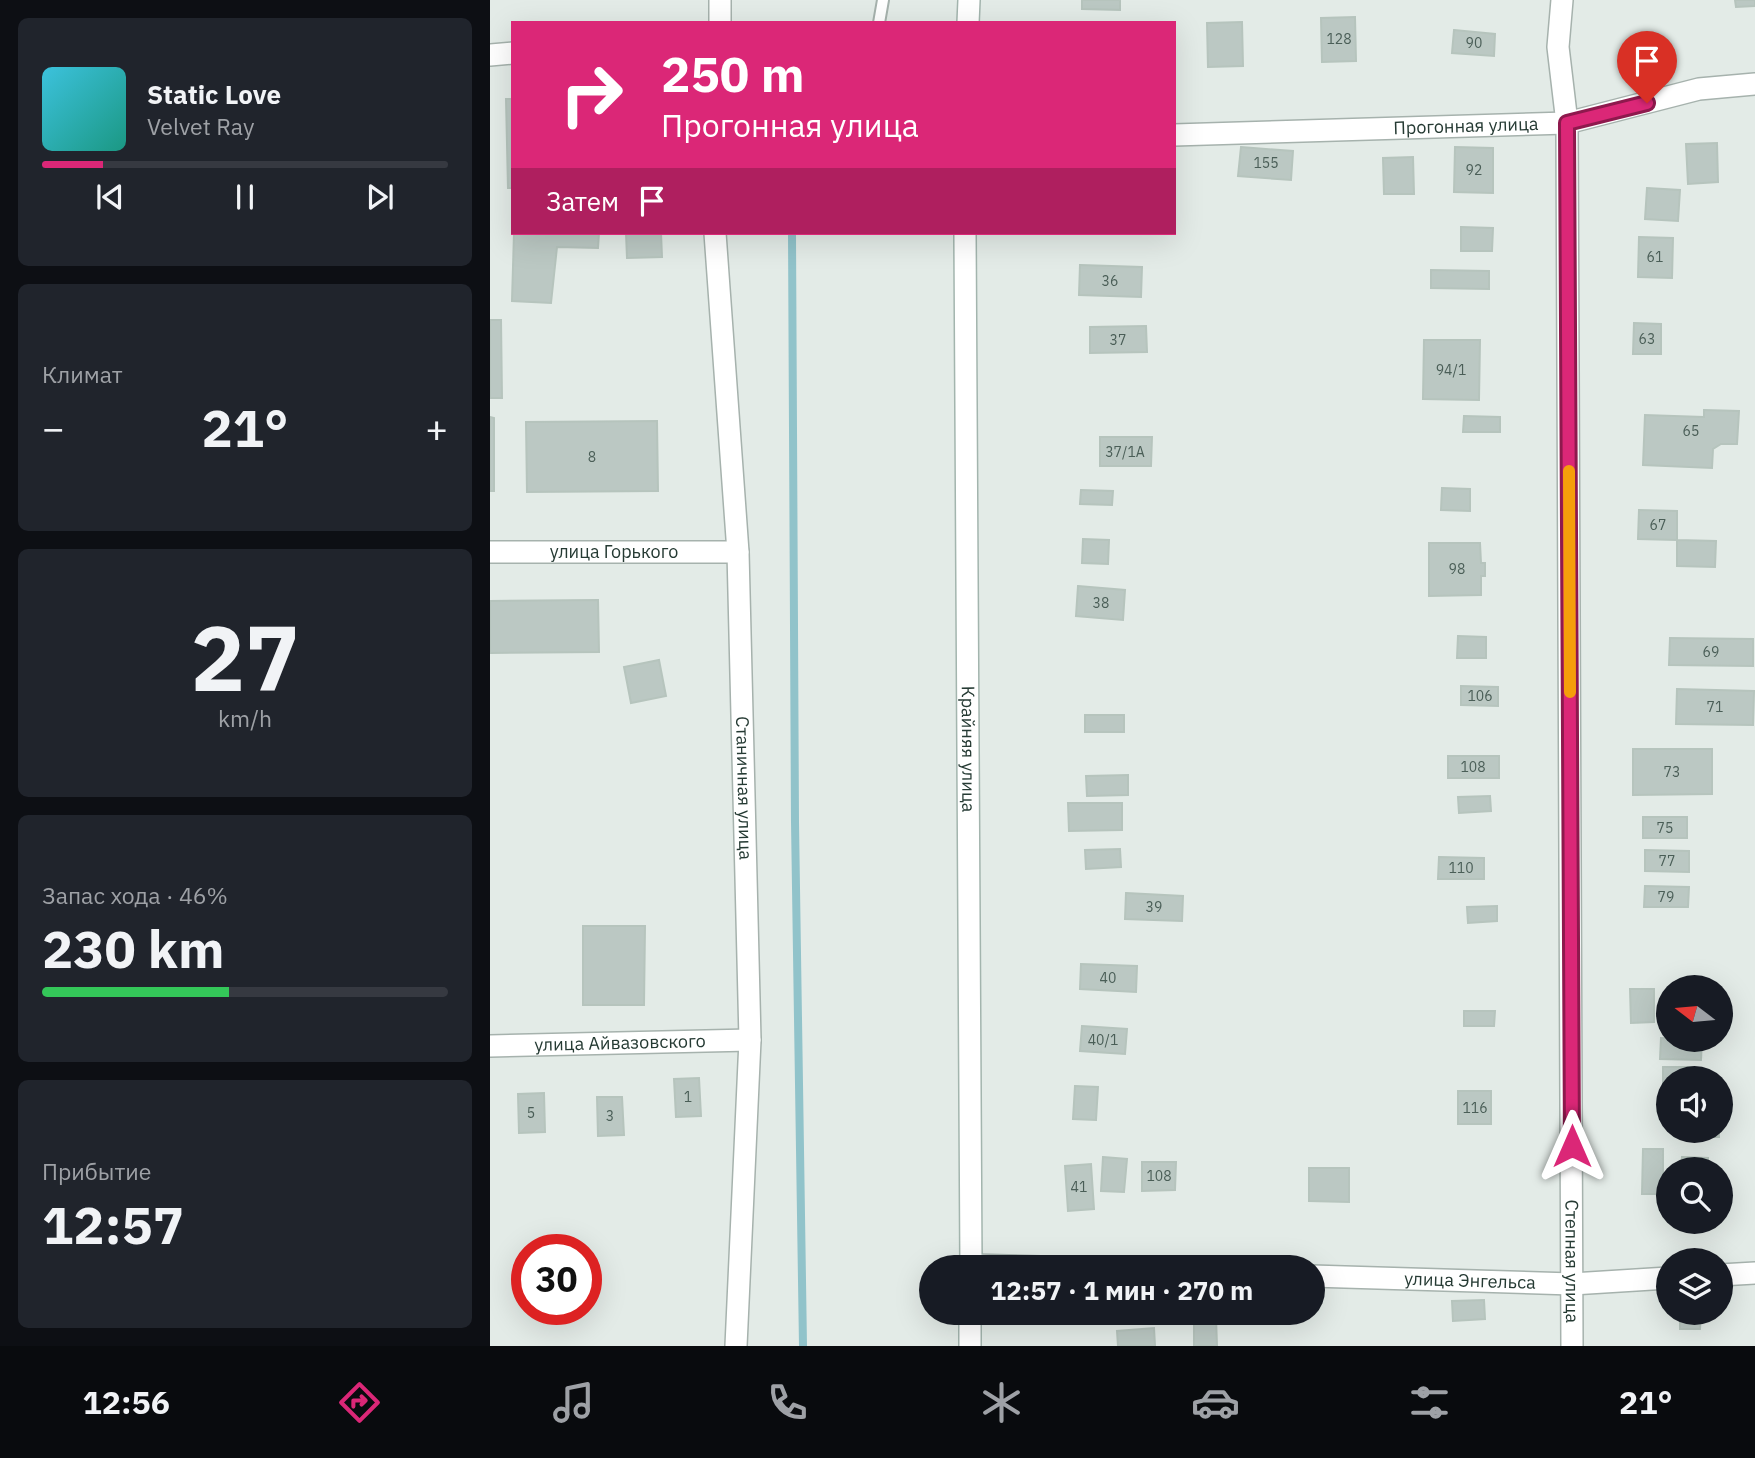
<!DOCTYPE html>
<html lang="ru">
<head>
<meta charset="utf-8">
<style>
  body { margin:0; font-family:"IBM Plex Sans",sans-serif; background:#20242c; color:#f1f3f6; height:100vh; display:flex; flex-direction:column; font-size:26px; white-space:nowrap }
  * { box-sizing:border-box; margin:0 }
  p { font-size:23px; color:#9ea1a6 }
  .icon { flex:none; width:38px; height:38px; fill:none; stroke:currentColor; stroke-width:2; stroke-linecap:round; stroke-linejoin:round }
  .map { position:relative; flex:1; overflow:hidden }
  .side { display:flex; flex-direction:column; gap:18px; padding:18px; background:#0d0f14; width:490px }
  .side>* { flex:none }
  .hud { position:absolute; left:21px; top:21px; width:665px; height:214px; border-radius:0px; box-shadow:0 7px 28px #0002; background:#db2777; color:#fff; overflow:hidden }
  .needle { width:46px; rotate:286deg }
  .fabs { position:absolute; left:1166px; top:975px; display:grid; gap:14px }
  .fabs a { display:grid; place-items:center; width:77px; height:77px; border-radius:50%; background:#171b24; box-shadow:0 7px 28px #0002; font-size:35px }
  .speed { position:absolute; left:21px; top:1234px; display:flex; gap:14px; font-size:35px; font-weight:700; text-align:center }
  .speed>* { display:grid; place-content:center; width:91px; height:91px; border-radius:50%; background:#171b24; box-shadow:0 7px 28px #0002; line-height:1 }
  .speed .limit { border:10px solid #d22; background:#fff; color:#111 }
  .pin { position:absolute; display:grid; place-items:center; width:60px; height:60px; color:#fff; margin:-72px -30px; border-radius:50% 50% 50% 0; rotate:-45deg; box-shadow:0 0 7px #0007 }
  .pin .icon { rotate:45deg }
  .me { position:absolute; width:77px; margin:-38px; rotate:0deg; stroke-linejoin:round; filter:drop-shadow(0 0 5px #0008) }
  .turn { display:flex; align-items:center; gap:24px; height:147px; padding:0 35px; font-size:32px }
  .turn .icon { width:91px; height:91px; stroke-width:2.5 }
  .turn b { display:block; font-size:49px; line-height:60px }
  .then { display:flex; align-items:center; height:66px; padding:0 35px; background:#0003; gap:14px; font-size:26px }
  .big { font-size:52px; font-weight:700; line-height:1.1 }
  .side .card { flex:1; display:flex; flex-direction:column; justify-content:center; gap:10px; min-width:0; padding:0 24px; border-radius:10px; background:#20242c }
  .side .dial { align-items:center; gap:0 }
  .dial b { font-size:91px; line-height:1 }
  .song { display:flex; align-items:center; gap:21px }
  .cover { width:84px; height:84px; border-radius:10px; background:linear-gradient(135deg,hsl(190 70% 55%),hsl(170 70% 35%)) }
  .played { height:7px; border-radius:4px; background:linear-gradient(90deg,#db2777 15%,#363941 15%) }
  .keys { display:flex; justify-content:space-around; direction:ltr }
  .heat { display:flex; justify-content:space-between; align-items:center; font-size:38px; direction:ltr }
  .charge { height:10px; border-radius:5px; background:linear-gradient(90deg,#34c759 46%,#363941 0) }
  .trip { position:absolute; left:429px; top:1255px; width:406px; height:70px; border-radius:35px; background:#171b24; box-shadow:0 7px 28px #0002; font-weight:700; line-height:70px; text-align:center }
  .menu { display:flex; height:112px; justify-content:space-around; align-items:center; background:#090b0e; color:#9ea1a6 }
  .menu .icon { width:49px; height:49px }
  .menu .selected { color:#db2777 }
  .menu b { font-size:32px; color:#f1f3f6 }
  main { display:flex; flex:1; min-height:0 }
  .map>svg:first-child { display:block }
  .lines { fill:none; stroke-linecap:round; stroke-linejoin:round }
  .stream { stroke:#91c3ca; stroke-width:8 }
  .building { fill:#bbc8c3; stroke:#b6c4bd; stroke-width:2 }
  .lane-casing { stroke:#a6b2ad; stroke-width:14 }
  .street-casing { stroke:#a6b2ad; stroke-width:24 }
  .secondary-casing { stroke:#a3b5ae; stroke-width:24 }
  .lane { stroke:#fff; stroke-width:10 }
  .street { stroke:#fff; stroke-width:21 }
  .secondary { stroke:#fff; stroke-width:21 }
  .route-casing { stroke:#8e194d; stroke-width:18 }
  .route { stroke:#db2777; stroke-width:12 }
  .slow { stroke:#f59e0b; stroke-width:12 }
  .labels { text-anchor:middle; stroke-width:6; stroke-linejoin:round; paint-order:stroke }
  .number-label { font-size:14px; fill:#4a5e57 }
  .street-label { font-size:18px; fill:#253a33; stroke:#f3f8f5 }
</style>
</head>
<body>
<main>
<section class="side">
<div class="card">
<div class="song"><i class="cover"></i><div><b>Static Love</b><p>Velvet Ray</p></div></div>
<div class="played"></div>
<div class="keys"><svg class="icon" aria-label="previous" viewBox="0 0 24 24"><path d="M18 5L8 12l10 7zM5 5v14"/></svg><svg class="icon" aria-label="pause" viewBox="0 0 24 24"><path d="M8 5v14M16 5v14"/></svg><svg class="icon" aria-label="next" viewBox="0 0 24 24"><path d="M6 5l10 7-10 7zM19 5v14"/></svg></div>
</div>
<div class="card"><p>Климат</p>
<div class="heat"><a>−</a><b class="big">21°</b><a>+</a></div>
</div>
<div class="card dial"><b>27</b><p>km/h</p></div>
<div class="card"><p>Запас хода · 46%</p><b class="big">230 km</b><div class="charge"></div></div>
<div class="card"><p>Прибытие</p><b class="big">12:57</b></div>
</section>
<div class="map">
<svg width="1265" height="1346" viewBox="0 0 1265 1346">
  <rect width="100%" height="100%" fill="#e3ebe7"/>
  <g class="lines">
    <!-- stream -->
    <path class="stream" d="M302,233L305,822L313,1346"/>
  </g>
  <!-- building -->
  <path class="building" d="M592,0H630V10L592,9Z
    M1245,0H1265V6L1246,7Z
    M865,17L866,61L832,62L831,18Z
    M752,22L753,66L718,67L717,23Z
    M964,30L1005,34L1004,56L962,53Z
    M16,99H23V188H18Z
    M1227,143L1228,182L1198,184L1196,144Z
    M751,147L803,151L801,180L748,176Z
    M965,147L1003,148V193L964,192Z
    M923,157L924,194H894L893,158Z
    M1157,188L1190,190L1188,221L1155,219Z
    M971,227L1003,228L1002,251H971Z
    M24,233H109L108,248L67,247L61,303L22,301Z
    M136,233H171L172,257L137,258Z
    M1149,237L1183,238L1182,278L1148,277Z
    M590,265L652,267L651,297L589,295Z
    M941,270L999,271V289L941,288Z
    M0,320H11L12,398H0Z
    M1144,323L1171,324V354H1143Z
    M656,326L657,352L600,353V327Z
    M934,340H990L989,400L933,399Z
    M1214,410L1249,411L1247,444H1231L1223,449L1222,468L1153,465L1155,415L1214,417Z
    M974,416L1010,417V432H973Z
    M0,417L4,418V491H0Z
    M167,421L168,491L37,492L36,422Z
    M610,437H662L661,466H610Z
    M952,488L980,489V511L951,510Z
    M591,490L623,491L622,505L590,504Z
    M1149,510L1187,511V540L1148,539Z
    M593,539L619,540L618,564L592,563Z
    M1187,540L1226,541L1225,567L1187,566Z
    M939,543H990L991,563H995V576H991V595L939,596Z
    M588,586L635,590L633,620L586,616Z
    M108,600L109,652L0,653V601Z
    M968,636L996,637V658H967Z
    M1180,638L1263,639V666L1179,665Z
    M169,660L176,696L141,703L134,667Z
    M971,686L1008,687V706L971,705Z
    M1187,689L1264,691L1263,725L1186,724Z
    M595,715H634V732H595Z
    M1143,749H1222V794L1143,795Z
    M958,756H1009V778H958Z
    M638,775V795L597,796L596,776Z
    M1000,796L1001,811L969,813L968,797Z
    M578,803H632V830L579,831Z
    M1153,817H1197V838H1153Z
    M630,849L631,867L596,869L595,850Z
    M1155,850L1199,851V872L1155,871Z
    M949,857L994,858V879H948Z
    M1155,886L1199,887L1198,907H1154Z
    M636,893L693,896L692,921L635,919Z
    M1007,906V921L978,923L977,907Z
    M93,926H155L154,1005H93Z
    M591,964L647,966L646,992L590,989Z
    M1140,989H1164V1022L1141,1023Z
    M974,1011H1005L1004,1026H974Z
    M592,1026L637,1029L635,1054L590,1051Z
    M1171,1038L1212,1040L1211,1060L1170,1059Z
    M1173,1067H1204V1078H1178V1090H1173Z
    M209,1078L211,1116L186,1117L184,1079Z
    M585,1086L608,1087L606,1120L583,1119Z
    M968,1091H1001V1124H968Z
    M54,1093L55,1132L29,1133L28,1094Z
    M107,1097H132L134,1135L108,1136Z
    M1199,1130H1229V1137H1199Z
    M1153,1149H1173V1194H1152Z
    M613,1157L637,1159L634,1192L611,1191Z
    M1192,1157L1218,1158V1169H1191Z
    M652,1162H686L685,1190L652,1191Z
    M601,1164L604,1209L578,1211L575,1166Z
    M819,1168H859V1202L819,1201Z
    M994,1300L995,1319L963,1321L962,1301Z
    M1190,1312H1211L1210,1329H1190Z
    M726,1317L727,1346H704V1318Z
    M664,1328L665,1346H628L627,1331Z"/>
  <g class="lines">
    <!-- lane casing -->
    <g class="lane-casing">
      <path id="lane" d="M389,23L393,0"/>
    </g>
    <!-- street casing -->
    <g class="street-casing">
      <g id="street">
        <path d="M230,0V23"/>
        <path id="s1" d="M1072,0L1068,47L1077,123L1082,1346"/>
        <path d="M0,55L23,53"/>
        <path id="s2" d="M684,135L1077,123L1209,89L1265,84"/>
        <path id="s3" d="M225,233L248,552L260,1040L246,1346"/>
        <path id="s4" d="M0,552H248"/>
        <path id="s5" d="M0,1046L260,1040"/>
        <path d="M481,1265L551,1267"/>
        <path d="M1230,1275L1265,1273"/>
        <path id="s6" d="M822,1276L1082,1284L1178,1278"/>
      </g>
    </g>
    <!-- secondary casing -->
    <g class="secondary-casing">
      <g id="secondary">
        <path d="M478,23L479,0"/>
        <path id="s7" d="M475,233L481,1267"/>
        <path d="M480,1346V1312"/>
      </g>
    </g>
    <!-- lane -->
    <use href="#lane" class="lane"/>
    <!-- street -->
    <use href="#street" class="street"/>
    <!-- secondary -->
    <use href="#secondary" class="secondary"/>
  </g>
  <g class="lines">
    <!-- route casing -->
    <g class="route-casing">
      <path id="route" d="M1082,1146L1077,123L1157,103"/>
    </g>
    <!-- route -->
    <use href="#route" class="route"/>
    <!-- slow -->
    <path class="slow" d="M1079,471L1080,692"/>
  </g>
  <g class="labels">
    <!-- number labels -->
    <g class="number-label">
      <text x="849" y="44">128</text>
      <text x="984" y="48">90</text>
      <text x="776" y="168">155</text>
      <text x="984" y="175">92</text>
      <text x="1165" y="262">61</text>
      <text x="620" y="286">36</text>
      <text x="1157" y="344">63</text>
      <text x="628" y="345">37</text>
      <text x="961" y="375">94/1</text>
      <text x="1201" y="436">65</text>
      <text x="635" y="457">37/1А</text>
      <text x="102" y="462">8</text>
      <text x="1168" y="530">67</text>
      <text x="967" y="574">98</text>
      <text x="611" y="608">38</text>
      <text x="1221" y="657">69</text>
      <text x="990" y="701">106</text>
      <text x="1225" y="712">71</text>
      <text x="983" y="772">108</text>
      <text x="1182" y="777">73</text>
      <text x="1175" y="833">75</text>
      <text x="1177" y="866">77</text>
      <text x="971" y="873">110</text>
      <text x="1176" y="902">79</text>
      <text x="664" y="912">39</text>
      <text x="618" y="983">40</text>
      <text x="613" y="1045">40/1</text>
      <text x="198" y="1102">1</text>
      <text x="985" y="1113">116</text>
      <text x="41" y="1118">5</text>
      <text x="120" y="1121">3</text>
      <text x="669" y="1181">108</text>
      <text x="589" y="1192">41</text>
    </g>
    <!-- street labels -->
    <g class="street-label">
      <text dy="6" stroke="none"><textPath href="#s2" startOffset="292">Прогонная улица</textPath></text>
      <text dy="6" stroke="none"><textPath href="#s4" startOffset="124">улица Горького</textPath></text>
      <text dy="6" stroke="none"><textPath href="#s7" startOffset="516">Крайняя улица</textPath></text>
      <text dy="6" stroke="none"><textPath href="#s3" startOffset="556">Станичная улица</textPath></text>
      <text dy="6" stroke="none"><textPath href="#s5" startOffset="130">улица Айвазовского</textPath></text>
      <text dy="6" stroke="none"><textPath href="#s1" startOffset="1262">Степная улица</textPath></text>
      <text dy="6" stroke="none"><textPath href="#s6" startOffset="158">улица Энгельса</textPath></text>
    </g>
  </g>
</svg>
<div class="fabs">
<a><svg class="needle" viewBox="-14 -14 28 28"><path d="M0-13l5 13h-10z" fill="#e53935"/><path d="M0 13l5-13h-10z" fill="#9ea1a6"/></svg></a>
<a><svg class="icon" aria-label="sound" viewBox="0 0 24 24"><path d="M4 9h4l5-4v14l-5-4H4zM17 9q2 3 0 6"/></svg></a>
<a><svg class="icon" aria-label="search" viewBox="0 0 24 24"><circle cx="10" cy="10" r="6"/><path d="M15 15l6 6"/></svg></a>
<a><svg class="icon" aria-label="layers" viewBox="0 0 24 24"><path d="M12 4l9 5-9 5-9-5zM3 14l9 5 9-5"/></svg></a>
</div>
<div class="speed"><div class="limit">30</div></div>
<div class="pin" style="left:1157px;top:103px;background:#d93025"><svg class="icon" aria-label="arrive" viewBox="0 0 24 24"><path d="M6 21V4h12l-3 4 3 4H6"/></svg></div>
<svg class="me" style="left:1082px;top:1146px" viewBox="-20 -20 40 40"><path d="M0-17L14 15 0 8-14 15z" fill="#db2777" stroke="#fff" stroke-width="4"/></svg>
<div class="trip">12:57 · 1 мин · 270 m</div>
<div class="hud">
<div class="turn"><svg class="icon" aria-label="right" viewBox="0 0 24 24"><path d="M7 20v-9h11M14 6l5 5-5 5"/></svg><div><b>250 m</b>Прогонная улица</div></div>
<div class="then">Затем<svg class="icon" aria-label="arrive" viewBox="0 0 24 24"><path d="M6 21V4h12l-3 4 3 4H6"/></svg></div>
</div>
</div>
</main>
<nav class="menu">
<b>12:56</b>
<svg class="icon selected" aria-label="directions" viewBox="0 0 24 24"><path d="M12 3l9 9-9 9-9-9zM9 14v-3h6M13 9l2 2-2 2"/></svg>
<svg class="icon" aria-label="music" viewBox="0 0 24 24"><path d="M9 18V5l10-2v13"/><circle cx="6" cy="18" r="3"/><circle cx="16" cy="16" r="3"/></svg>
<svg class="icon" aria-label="phone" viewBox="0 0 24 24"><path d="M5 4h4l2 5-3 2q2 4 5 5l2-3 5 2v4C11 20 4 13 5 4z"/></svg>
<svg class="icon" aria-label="climate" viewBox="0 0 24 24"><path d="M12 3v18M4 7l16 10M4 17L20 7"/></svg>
<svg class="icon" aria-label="car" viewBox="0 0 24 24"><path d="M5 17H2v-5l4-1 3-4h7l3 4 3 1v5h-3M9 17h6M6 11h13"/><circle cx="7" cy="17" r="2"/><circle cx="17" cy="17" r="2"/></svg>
<svg class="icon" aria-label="filters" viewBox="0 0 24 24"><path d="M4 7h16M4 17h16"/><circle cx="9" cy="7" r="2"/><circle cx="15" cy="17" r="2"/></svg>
<b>21°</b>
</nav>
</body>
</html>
